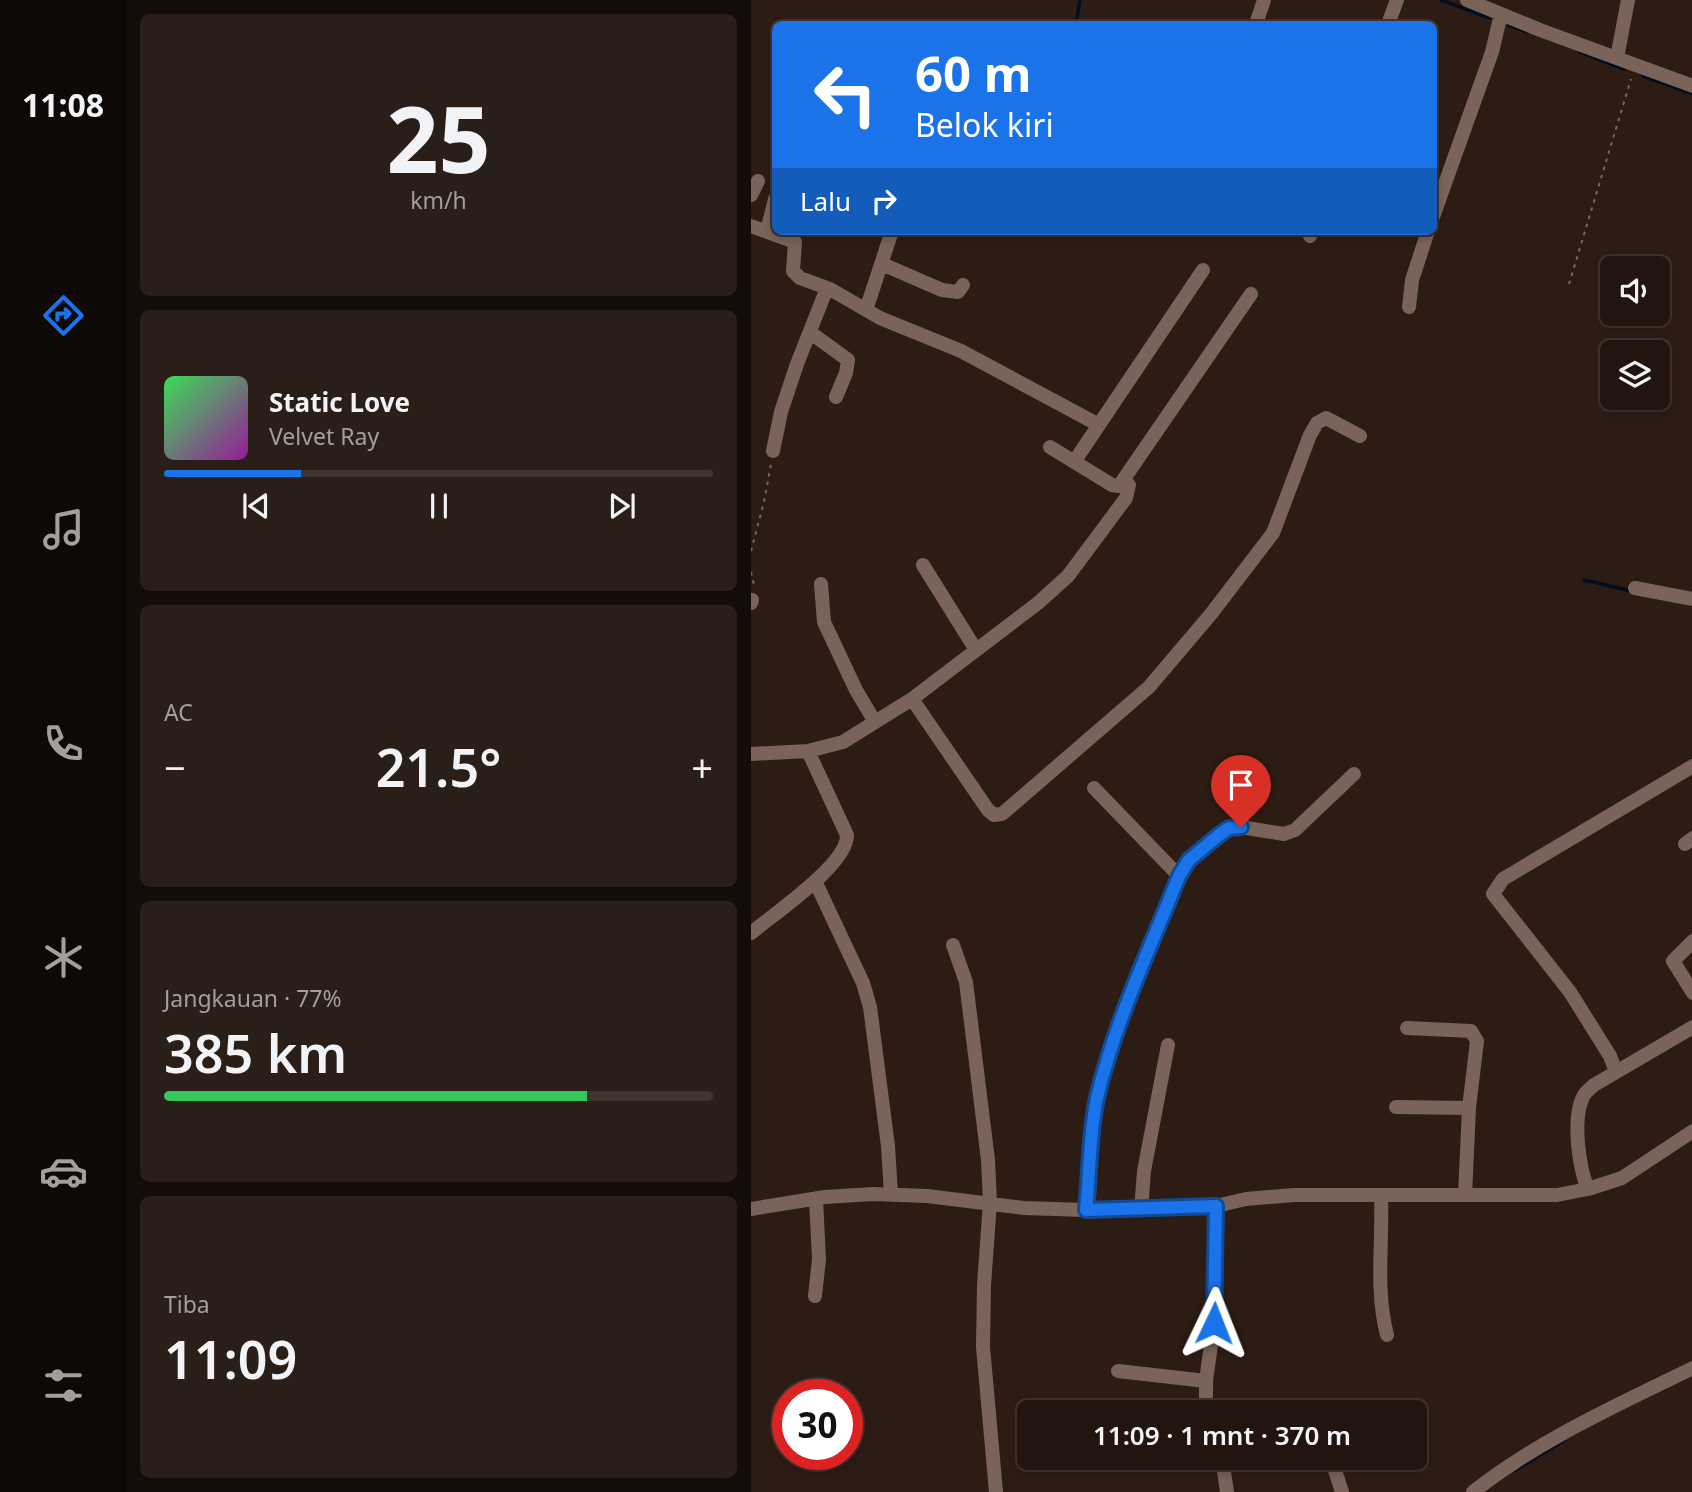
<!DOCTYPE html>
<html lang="id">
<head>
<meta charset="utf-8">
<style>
  body { margin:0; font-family:"Noto Sans",sans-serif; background:#2a1e18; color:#f1f3f6; height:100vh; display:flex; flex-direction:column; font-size:26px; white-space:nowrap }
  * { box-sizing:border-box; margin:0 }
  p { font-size:23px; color:#a29f9e }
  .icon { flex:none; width:38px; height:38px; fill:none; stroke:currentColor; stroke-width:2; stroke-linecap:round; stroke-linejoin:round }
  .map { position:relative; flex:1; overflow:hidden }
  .sheet { display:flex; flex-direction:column; gap:14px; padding:14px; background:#130c08; width:625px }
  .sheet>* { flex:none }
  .hud { position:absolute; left:21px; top:21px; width:665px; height:214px; border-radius:10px; box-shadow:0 4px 10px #0003,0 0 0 2px #3f342f; background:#1a73e8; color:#fff; overflow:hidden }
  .controls { position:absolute; left:849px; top:256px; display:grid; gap:14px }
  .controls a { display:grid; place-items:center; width:70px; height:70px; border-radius:10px; background:#22150f; box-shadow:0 4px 10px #0003,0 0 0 2px #3f342f; font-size:35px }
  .speed { position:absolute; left:21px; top:1379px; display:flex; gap:14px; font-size:35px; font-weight:700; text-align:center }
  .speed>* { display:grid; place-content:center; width:91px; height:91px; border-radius:50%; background:#22150f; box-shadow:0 4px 10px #0003,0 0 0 2px #3f342f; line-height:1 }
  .speed .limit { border:10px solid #d22; background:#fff; color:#111 }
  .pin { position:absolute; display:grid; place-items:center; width:60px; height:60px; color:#fff; margin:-72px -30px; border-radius:50% 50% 50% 0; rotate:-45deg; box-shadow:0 0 7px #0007 }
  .pin .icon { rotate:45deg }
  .me { position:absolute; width:77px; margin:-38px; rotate:2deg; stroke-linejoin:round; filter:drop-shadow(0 0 5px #0008) }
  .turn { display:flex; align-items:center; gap:24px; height:147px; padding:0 28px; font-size:32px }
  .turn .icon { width:91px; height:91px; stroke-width:2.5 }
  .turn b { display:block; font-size:49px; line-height:60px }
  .then { display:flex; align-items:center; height:66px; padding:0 28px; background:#0003; gap:14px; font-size:26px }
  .big { font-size:52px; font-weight:600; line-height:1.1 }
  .sheet .tile { flex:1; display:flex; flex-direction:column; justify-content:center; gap:10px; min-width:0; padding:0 24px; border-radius:10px; background:#2a1e18 }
  .sheet .dial { align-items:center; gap:0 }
  .dial b { font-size:91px; line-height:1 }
  .song { display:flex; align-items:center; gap:21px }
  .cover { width:84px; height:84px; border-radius:10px; background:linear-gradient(135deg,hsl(130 70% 55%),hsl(300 70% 35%)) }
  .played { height:7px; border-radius:4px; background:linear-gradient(90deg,#1a73e8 25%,#3f342f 25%) }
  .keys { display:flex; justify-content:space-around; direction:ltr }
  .heat { display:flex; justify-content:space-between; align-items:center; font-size:38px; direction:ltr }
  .charge { height:10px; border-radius:5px; background:linear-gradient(90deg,#34c759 77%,#3f342f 0) }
  .trip { position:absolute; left:266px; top:1400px; width:410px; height:70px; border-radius:10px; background:#22150f; box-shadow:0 4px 10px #0003,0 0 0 2px #3f342f; font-weight:600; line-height:70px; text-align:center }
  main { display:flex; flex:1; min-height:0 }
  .dock { display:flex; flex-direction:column; width:126px; justify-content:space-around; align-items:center; background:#0e0806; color:#a29f9e }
  .dock .icon { width:49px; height:49px }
  .dock .current { color:#1a73e8 }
  .dock b { font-size:32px; color:#f1f3f6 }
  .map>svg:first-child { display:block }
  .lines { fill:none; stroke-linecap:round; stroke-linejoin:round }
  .stream { stroke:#000e20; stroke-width:3.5 }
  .path { stroke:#76675f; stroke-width:2; stroke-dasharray:3.5 5; stroke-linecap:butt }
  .minor { stroke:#7a6358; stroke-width:14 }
  .route-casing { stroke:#114b97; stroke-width:18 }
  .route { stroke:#1a73e8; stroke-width:12 }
</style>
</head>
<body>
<main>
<nav class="dock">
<b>11:08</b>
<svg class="icon current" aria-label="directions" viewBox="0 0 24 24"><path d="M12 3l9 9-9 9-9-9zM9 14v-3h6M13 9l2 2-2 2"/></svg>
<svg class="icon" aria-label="music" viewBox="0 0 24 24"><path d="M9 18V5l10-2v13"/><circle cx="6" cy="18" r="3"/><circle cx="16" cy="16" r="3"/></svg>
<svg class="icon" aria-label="phone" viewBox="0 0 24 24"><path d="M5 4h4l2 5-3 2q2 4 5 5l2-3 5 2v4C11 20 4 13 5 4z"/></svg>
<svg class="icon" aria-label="climate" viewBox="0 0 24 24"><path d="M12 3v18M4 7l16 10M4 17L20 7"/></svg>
<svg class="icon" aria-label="car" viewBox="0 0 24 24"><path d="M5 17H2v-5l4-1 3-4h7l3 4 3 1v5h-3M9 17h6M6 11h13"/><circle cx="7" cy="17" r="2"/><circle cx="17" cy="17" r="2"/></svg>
<svg class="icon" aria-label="filters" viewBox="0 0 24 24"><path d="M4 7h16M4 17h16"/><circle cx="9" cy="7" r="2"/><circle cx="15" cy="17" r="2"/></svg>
</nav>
<section class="sheet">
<div class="tile dial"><b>25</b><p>km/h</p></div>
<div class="tile">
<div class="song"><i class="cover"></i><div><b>Static Love</b><p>Velvet Ray</p></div></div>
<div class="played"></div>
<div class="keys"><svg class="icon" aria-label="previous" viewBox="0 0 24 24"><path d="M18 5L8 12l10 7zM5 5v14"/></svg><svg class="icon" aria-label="pause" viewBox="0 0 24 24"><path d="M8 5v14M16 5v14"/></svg><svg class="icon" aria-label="next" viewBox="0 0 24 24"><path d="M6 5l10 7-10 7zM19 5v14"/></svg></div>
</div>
<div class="tile"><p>AC</p>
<div class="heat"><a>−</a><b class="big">21.5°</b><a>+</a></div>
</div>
<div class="tile"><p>Jangkauan · 77%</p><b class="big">385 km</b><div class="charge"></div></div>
<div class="tile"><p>Tiba</p><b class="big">11:09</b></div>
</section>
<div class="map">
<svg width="942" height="1492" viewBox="0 0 942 1492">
  <rect width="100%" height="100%" fill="#2d1c14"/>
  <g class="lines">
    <!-- stream -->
    <path class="stream" d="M690,0L739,18
      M325,24L329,0
      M758,25L776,32
      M829,52L873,69
      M892,76L942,94
      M833,580L881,591
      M763,1471L814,1440"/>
    <!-- path -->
    <path class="path" d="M818,284L880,79
      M0,551L13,502L20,464
      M0,572L3,585"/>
    <!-- minor -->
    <path class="minor" d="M716,0L789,30L942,86
      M505,24L513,0
      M637,24L646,0
      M866,58L877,0
      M0,195L7,181
      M682,217L741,52L750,14
      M0,226L44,242L42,271L49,278L79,289L129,318L210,351L348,425
      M16,231L24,199
      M559,236L561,231
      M131,264L191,290L207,292L212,285
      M658,307L661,280L677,231
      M115,310L141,231
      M60,333L97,360L95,373L85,397
      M299,447L361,485L368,486L500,294
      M22,451L30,412L46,364L76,288
      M323,462L452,270
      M172,565L225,650
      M70,584L73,622L105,690L124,722
      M884,588L942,599
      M0,603L1,600
      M161,699L237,810L243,815L251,814L398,687L460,614L522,533L559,435L566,423L575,418L609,436
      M0,754L57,751L92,742L161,699L287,603L317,576L375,498L378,485L374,480
      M343,788L428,876
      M934,844L942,838
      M64,881L112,983L119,1007L137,1146L140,1194
      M0,933C23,914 97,864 96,835L57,751
      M942,941L922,961L942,993
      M202,945L215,982L237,1160L239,1202L233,1285L232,1347L245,1492
      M656,1028L720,1031L726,1041L718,1108L714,1195
      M865,1072L859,1056L819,992L742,894L752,879L942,766
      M645,1107L718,1108
      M837,1189L871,1178L942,1131
      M630,1196C632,1243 624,1289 636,1335
      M0,1209L74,1197L122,1194L176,1196L273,1208L335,1210L465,1206L495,1199L543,1195H806L837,1189C828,1168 821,1119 832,1097C834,1092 839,1089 843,1085L942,1027
      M335,1210C339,1173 338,1134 346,1098C364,1021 400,949 428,876L438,860L478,828L490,827L533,834L544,830L603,774
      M390,1210L393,1171L417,1045
      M64,1296L68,1259L65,1199
      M367,1371L455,1381L463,1323L465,1206
      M455,1381V1412
      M471,1458L476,1492
      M580,1458L591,1492
      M419,1463L428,1458
      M722,1492C788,1440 866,1405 942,1368"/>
  </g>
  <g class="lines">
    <!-- route casing -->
    <g class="route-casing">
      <path id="route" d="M463,1323L465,1206L335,1210C339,1173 338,1134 346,1098C364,1021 399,949 428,876L438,860L468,835L478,828L490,827"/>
    </g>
    <!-- route -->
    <use href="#route" class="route"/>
  </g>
</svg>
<div class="controls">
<a><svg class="icon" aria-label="sound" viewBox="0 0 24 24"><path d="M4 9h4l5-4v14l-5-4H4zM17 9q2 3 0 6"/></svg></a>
<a><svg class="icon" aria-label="layers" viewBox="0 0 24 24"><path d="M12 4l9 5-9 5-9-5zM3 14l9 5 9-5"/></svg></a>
</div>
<div class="speed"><div class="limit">30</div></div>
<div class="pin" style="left:490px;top:827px;background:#d93025"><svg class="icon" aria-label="arrive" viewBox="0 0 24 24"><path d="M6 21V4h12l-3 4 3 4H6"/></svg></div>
<svg class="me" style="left:463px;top:1323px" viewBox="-20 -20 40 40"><path d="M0-17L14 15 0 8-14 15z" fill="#1a73e8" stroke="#fff" stroke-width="4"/></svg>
<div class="trip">11:09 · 1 mnt · 370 m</div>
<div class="hud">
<div class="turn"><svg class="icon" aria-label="left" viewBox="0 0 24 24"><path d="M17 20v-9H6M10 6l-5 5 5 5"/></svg><div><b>60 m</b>Belok kiri</div></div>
<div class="then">Lalu<svg class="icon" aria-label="right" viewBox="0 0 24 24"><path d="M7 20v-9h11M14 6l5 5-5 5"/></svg></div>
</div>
</div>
</main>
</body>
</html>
